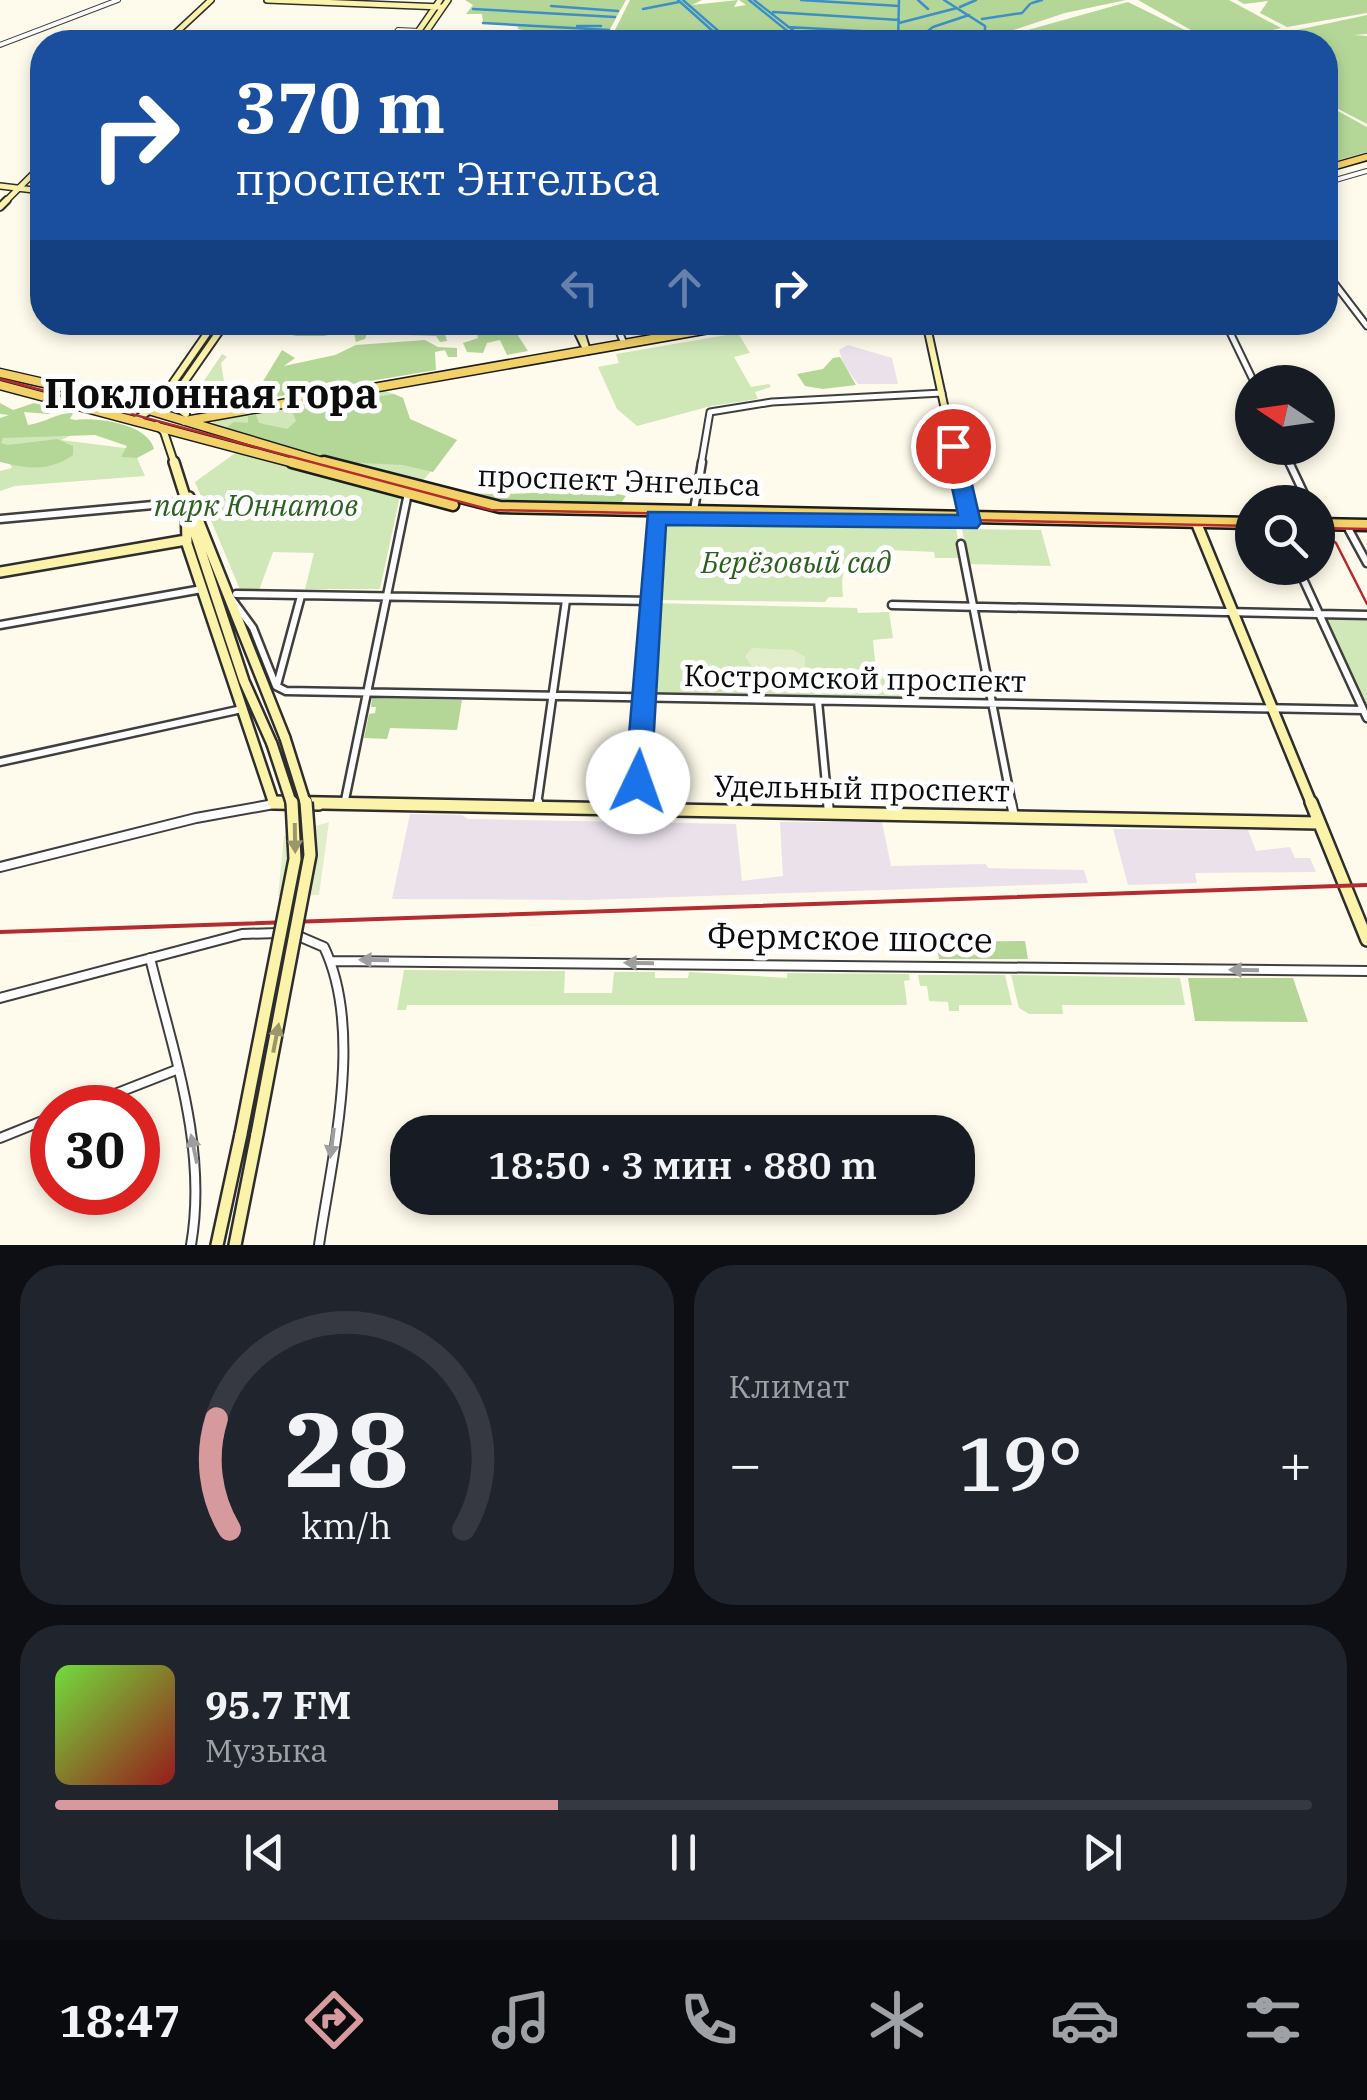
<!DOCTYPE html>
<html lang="ru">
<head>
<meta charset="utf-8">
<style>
  body { margin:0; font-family:"IBM Plex Serif",serif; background:#20242c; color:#f1f3f6; height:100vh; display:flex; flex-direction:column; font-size:38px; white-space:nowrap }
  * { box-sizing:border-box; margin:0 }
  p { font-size:32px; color:#9ea1a6 }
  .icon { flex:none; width:55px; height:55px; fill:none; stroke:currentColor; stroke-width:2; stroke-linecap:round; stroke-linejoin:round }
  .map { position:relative; height:1245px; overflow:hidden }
  .side { display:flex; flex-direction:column; gap:20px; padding:20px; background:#0d0f14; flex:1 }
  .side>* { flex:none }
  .guide { position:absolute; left:30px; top:30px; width:1308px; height:305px; border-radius:40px; box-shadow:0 5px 15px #0003; background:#1a4fa0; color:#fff; overflow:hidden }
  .needle { width:65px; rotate:283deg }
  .controls { position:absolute; left:1235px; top:365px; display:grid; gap:20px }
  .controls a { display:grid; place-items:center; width:100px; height:100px; border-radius:50%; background:#171b24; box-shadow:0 5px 15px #0003; font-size:50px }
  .speed { position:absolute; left:30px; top:1085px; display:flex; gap:20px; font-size:50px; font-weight:700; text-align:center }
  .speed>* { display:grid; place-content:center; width:130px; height:130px; border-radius:50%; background:#171b24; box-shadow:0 5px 15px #0003; line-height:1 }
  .speed .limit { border:15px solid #d22; background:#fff; color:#111 }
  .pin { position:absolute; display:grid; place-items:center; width:85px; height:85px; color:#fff; margin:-42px; border:5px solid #fff; border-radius:50%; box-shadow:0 2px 10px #0007 }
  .me { position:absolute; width:110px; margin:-55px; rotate:3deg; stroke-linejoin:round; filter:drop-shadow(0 0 8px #0008) }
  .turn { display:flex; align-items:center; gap:35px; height:210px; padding:0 40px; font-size:45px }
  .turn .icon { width:130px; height:130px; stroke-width:2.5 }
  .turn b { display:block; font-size:70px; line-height:85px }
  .lanes { display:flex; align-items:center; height:95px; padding:0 40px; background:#0003; justify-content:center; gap:50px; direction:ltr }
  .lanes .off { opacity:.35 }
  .big { font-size:75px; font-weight:600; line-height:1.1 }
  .side .widget { flex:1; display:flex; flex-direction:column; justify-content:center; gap:15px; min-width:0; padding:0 35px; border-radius:40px; background:#20242c }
  .side .dial { align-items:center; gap:0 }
  .dial svg { height:260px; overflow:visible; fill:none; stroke:#363941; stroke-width:7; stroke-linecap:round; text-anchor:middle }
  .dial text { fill:#f1f3f6; stroke:none }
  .song { display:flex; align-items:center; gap:30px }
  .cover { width:120px; height:120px; border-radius:15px; background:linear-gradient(135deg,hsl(100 70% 55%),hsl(0 70% 35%)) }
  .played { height:10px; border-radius:5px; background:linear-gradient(90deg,#d6999d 40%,#363941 40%) }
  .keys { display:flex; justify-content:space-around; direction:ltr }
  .heat { display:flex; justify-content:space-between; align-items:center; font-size:55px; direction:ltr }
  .side .tiles { flex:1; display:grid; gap:20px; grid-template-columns:1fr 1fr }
  .widget:last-child { grid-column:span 2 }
  .trip { position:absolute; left:390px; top:1115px; width:585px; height:100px; border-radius:40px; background:#171b24; box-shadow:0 5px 15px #0003; font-weight:600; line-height:100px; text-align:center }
  .dock { display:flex; height:160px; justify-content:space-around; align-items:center; background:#090b0e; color:#9ea1a6 }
  .dock .icon { width:70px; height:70px }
  .dock .selected { color:#d6999d }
  .dock b { font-size:45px; color:#f1f3f6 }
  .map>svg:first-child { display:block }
  .industrial { fill:#eae1eb }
  .green { fill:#d0e7b8 }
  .forest { fill:#b4d798 }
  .pitch { fill:#e1eec9 }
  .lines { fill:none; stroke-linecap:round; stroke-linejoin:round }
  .stream { stroke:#3e8fc7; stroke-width:2.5 }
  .street-far3-casing { stroke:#3f3f3f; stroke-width:6 }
  .street-far2-casing { stroke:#3f3f3f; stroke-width:9 }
  .street-far1-casing { stroke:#3f3f3f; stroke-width:11 }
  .street-casing { stroke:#3f3f3f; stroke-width:12 }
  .secondary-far3-casing { stroke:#2e2e2e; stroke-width:8 }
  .secondary-far2-casing { stroke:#2e2e2e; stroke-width:10 }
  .secondary-far1-casing { stroke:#2e2e2e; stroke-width:14 }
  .secondary-casing { stroke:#2e2e2e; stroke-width:16 }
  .primary-far2-casing { stroke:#1d1d1d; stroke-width:9 }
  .primary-far1-casing { stroke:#1d1d1d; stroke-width:11 }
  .primary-casing { stroke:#1d1d1d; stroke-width:15 }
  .street-far3 { stroke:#fff; stroke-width:4 }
  .street-far2 { stroke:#fff; stroke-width:5 }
  .street-far1 { stroke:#fff; stroke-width:6 }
  .street { stroke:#fff; stroke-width:8 }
  .secondary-far3 { stroke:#fbf3aa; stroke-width:5 }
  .secondary-far2 { stroke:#fbf3aa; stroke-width:6 }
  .secondary-far1 { stroke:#fbf3aa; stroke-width:9 }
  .secondary { stroke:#fbf3aa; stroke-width:11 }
  .primary-far2 { stroke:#f2d268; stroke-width:6 }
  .primary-far1 { stroke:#f2d268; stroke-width:8 }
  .primary { stroke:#f2d268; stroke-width:10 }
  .tram { stroke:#b52b30; stroke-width:2.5 }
  .rail { stroke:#b52b30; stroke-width:4 }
  .secondary-bridge-far1-casing { stroke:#2e2e2e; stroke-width:14; stroke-linecap:butt }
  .secondary-bridge-casing { stroke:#2e2e2e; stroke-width:16; stroke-linecap:butt }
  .secondary-bridge-far1 { stroke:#fbf3aa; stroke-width:9 }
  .secondary-bridge { stroke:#fbf3aa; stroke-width:11 }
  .oneway { fill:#9b976b }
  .oneway2 { fill:#9e9e9e }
  .route { fill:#1a73e8; stroke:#114b97; stroke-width:2.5 }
  .labels { text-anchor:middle; stroke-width:10; stroke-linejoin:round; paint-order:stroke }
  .street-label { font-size:30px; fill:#0c0c0c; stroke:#fff }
  .park-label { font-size:30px; font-style:italic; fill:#2d6020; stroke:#fff }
  .near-street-label { font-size:35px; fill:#0c0c0c; stroke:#fff }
  .district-label { font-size:40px; font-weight:bold; fill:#0c0c0c; stroke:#fff }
</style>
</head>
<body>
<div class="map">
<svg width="1367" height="1245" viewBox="0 0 1367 1245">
  <rect width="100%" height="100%" fill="#fefbec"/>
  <!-- industrial -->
  <path class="industrial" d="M848,345L892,358L898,384H858L844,365L839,350Z
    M410,814L462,815L468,819L736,824L742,881L783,876L780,822H882L891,866L986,864L988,868L1084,870L1088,883L589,900L392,899Z
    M1113,829L1248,830L1256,851L1290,847L1295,858H1310L1316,872L1195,873L1197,883L1128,885Z"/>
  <!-- green -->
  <path class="green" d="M738,333L750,353L734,357L751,387L769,384L771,387L755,392L758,399L711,406L637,426L617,409L598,367L619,363L616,354Z
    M222,354L227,357L221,363L227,399L243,392L237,405L190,410L189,403Z
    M381,389L403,398L410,419L457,440L421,483L211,425L215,420Z
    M81,431L61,440L133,449L145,476L15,486L0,491V471L12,468L0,446V434Z
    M238,451L400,496L380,589H305L314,553L273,552L258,593L241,592L195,482Z
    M658,521L947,526L956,528L961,558H935L934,552L889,550V556L861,552C842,567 841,574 843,597H829L825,602L654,600Z
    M962,529L1041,530L1051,566L969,564Z
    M654,603L857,608L858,613L889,612L893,638L873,640L876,671L897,673L900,697L645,692Z
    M1329,618L1367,619V706L1326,622Z
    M404,970L565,971L564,993H612L614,972H655V978H688L689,972L787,978V973L909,974L910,980L904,981L907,1005H407L406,1010H397Z
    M918,975H1005L1012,1005H959V1011H949L948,1002L929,1001L927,986H920Z
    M1011,975L1180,978L1185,1005H1062L1063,1014H1029L1019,1008Z"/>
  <!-- forest -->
  <path class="forest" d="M465,0H626L603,42H540L533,32L518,29L517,24L483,23L482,14H466L473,5Z
    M630,0H702L692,5L738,0L734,7L746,5L739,0H1126L1065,13L977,42H609Z
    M1138,0H1229L1281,28L1227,42H1212Z
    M1237,0H1367V13L1287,27L1260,13L1268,1L1244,4Z
    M1128,2L1209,42H985Z
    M1367,15V34L1354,35L1367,36V124L1325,102V42H1241Z
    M1325,104L1367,127V152L1325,164Z
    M347,322L442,323L447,341L440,342L436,336L408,335L399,326L368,331L365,339L356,342L353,329L324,336H292L305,333L309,323Z
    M474,323H510L528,351L507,355L500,340L487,343L483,353L467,352L463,343L478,338Z
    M425,340L438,347L457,348V357H448L445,350L435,352L436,370L251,401L282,350L295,358L284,366L335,355L356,345Z
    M840,357L856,385L823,389L805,386L797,374L823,369L833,358Z
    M394,394L403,398L410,419L457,440L433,472L403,465L341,462L223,430L234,422L248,423V416L256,415L259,423L287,429L296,421L292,411Z
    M0,403L13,410L34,403L60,409L48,414L24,412L28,425C44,423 59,412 73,413L70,419L76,420C97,417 148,424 154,449L137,458L121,457L127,446L95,435L3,438L1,443L8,445L57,439L73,446V455C47,473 26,468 0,462V418L9,415L0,414Z
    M473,493C522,498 582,484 626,496L620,504L505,502L470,496Z
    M372,698L462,700L457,730L390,728L387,739L364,738L369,714L375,713L376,707H371Z
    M1025,941L1028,959H939L936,942Z
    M1188,978H1293L1308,1022L1195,1021Z"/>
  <!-- pitch -->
  <path class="pitch" d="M752,648L794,650L805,657V667L794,673L753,669L745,656Z
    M329,822L319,895L278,896L284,836Z"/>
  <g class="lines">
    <!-- stream -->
    <path class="stream" d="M678,0L725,42
      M683,0L731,42
      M749,0L801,42
      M754,0L808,42
      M801,0L899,6
      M918,0L928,9
      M944,0L985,26V34
      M1032,3L1042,0
      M551,6L618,11
      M960,7L976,0
      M473,9L615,17
      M643,9L679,2
      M773,12L899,20
      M982,19L1022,13L1030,4
      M483,23L609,30
      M899,23L957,8
      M577,26H601
      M788,27L895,33
      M536,38L604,42
      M808,41L821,42
      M915,41L933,27L969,15
      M750,42L791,38
      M898,42L899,0"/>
    <!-- street-far3 casing -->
    <g class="street-far3-casing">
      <path id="street-far3" d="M389,42L398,30L419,31
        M0,45L118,0
        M1325,183L1367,171"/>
    </g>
    <!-- street-far2 casing -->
    <g class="street-far2-casing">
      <path id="street-far2" d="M1325,271L1367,326
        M615,322L623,341
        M1225,322L1254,382
        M1282,448L1290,465
        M701,465L710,412L772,402L942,393"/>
    </g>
    <!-- street-far1 casing -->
    <g class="street-far1-casing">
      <path id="street-far1" d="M1289,462L1308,502
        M694,510L702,462
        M0,519L175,503
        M1349,530L1367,563
        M961,544L1012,805
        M1298,568L1367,718
        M236,594L652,601
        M231,598L253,628L276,686L286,691L1363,710
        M892,605L1367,615
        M0,625L202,589
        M277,685L301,596
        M818,701L828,805
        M0,762L242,709
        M269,805L274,804
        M344,805L408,493
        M537,805L566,600
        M636,805L656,517"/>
    </g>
    <!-- street casing -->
    <g class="street-casing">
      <path id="street" d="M828,802L829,813
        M1011,802L1014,816
        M537,807L538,802
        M636,810L637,802
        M0,867L196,818L274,804
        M296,935L324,947C364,1031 332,1156 319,1245
        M150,958C173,1052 208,1148 191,1245
        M332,961L1367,971
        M0,998L242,934L279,933
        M79,1108L176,1070
        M0,1138L52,1117"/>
    </g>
    <!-- secondary-far3 casing -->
    <g class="secondary-far3-casing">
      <path id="secondary-far3" d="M267,0L442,7
        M166,42L211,0
        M411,42L440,0
        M419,42L448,0
        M0,186L42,191
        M4,203L42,165"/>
    </g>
    <!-- secondary-far2 casing -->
    <g class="secondary-far2-casing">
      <path id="secondary-far2" d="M0,207L7,200
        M573,322L587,351L578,322
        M926,322L957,465
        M177,397L175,406L186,414
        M144,409L163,397L215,322
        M137,419L178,391L226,322
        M157,425L164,432L175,465"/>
    </g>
    <!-- secondary-far1 casing -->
    <g class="secondary-far1-casing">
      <path id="secondary-far1" d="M174,462L187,503
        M957,462L969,517
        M189,497L285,738
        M186,501L187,544L274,804L319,805
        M190,518L244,681L272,744
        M1196,522L1312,805
        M0,572L186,540"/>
    </g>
    <!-- secondary casing -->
    <g class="secondary-casing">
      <path id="secondary" d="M273,802L1319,823
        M1311,802L1367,940
        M217,1245L241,1134
        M235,1245L257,1134"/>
    </g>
    <!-- primary-far2 casing -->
    <g class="primary-far2-casing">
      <path id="primary-far2" d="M1325,169L1367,157"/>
    </g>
    <!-- primary-far1 casing -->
    <g class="primary-far1-casing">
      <path id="primary-far1" d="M0,373L105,397L333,465
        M0,385L301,465
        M185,421L749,322"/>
    </g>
    <!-- primary casing -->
    <g class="primary-casing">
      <path id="primary" d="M292,462L453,505
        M324,462L500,507L1252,523
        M1318,524L1367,525"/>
    </g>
    <!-- street-far3 -->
    <use href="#street-far3" class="street-far3"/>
    <!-- street-far2 -->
    <use href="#street-far2" class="street-far2"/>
    <!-- street-far1 -->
    <use href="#street-far1" class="street-far1"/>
    <!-- street -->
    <use href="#street" class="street"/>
    <!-- secondary-far3 -->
    <use href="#secondary-far3" class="secondary-far3"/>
    <!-- secondary-far2 -->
    <use href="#secondary-far2" class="secondary-far2"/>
    <!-- secondary-far1 -->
    <use href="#secondary-far1" class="secondary-far1"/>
    <!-- secondary -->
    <use href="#secondary" class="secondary"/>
    <!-- primary-far2 -->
    <use href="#primary-far2" class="primary-far2"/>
    <!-- primary-far1 -->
    <use href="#primary-far1" class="primary-far1"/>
    <!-- primary -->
    <use href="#primary" class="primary"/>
    <!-- tram -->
    <path class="tram" d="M0,379L491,510L1252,526
      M1318,528L1367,529
      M1318,530L1336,543L1367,604"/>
    <!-- rail -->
    <path class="rail" d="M0,932L1367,885"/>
    <!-- secondary-bridge-far1 casing -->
    <g class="secondary-bridge-far1-casing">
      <path id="secondary-bridge-far1" d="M285,738L306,805
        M272,744L292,805"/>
    </g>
    <!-- secondary-bridge casing -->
    <g class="secondary-bridge-casing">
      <path id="secondary-bridge" d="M241,1134L295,859L292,802
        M257,1134L310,855L306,802"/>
    </g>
    <!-- secondary-bridge-far1 -->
    <use href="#secondary-bridge-far1" class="secondary-bridge-far1"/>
    <!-- secondary-bridge -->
    <use href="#secondary-bridge" class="secondary-bridge"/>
  </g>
  <!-- one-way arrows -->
  <defs><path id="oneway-solid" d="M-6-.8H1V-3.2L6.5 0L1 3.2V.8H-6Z" transform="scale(2.5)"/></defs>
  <g class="oneway">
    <use href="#oneway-solid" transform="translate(295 838) rotate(89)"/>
    <use href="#oneway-solid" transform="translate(276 1038) rotate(-79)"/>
  </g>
  <g class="oneway2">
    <use href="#oneway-solid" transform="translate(374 960) rotate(-179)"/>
    <use href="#oneway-solid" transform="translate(639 963) rotate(-179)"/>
    <use href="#oneway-solid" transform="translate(1244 970) rotate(-179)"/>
    <use href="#oneway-solid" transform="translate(332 1143) rotate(97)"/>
    <use href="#oneway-solid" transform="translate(194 1149) rotate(-102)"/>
  </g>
  <!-- route -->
  <path class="route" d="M953,439L963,446L981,523L977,528L666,525L651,782L647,789L638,792L629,789L625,782L648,512L958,515L943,446Z"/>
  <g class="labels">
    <!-- street labels -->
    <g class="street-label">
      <text transform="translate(619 481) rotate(2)" y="10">проспект Энгельса</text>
      <text transform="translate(855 679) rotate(1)" y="10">Костромской проспект</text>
      <text transform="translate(862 789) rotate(1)" y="10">Удельный проспект</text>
    </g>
    <!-- park labels -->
    <g class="park-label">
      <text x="256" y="516">парк Юннатов</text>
      <text x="796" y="573">Берёзовый сад</text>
    </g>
    <!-- near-street labels -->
    <g class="near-street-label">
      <text transform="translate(850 938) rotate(1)" y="12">Фермское шоссе</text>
    </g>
    <!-- district labels -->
    <g class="district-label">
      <text x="211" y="408">Поклонная гора</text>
    </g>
  </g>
</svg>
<div class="controls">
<a><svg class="needle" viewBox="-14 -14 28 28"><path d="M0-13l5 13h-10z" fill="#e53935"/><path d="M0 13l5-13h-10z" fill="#9ea1a6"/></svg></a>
<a><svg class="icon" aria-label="search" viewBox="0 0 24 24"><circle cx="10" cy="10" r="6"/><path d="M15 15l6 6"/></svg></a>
</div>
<div class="speed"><div class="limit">30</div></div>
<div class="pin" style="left:953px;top:446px;background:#d93025"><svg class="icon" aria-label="arrive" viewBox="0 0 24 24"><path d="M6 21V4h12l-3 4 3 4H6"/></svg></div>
<svg class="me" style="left:638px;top:782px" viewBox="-20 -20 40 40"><circle r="19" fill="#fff"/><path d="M0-13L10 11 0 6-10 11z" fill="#1a73e8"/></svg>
<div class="trip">18:50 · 3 мин · 880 m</div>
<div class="guide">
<div class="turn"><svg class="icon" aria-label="right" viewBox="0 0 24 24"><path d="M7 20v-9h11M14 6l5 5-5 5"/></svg><div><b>370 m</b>проспект Энгельса</div></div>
<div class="lanes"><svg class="icon off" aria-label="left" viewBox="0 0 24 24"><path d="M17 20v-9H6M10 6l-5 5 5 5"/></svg><svg class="icon off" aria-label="ahead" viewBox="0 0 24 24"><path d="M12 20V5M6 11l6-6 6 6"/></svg><svg class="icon" aria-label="right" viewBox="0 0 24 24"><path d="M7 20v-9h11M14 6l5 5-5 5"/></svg></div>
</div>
</div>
<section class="side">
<div class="tiles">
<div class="widget dial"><svg viewBox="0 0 100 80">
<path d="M14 69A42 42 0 1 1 86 69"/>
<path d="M14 69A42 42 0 0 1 10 35" stroke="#d6999d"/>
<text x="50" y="56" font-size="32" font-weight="700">28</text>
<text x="50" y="72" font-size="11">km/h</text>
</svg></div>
<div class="widget"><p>Климат</p>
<div class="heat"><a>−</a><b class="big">19°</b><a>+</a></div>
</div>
<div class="widget">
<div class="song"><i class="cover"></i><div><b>95.7 FM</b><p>Музыка</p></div></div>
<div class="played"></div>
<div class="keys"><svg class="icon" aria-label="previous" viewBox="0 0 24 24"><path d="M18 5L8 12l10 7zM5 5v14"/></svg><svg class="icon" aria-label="pause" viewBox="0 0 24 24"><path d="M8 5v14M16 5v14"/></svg><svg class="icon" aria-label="next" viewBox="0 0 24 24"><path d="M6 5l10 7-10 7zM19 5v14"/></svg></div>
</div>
</div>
</section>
<nav class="dock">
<b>18:47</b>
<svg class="icon selected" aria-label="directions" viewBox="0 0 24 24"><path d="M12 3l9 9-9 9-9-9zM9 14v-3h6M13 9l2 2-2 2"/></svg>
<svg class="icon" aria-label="music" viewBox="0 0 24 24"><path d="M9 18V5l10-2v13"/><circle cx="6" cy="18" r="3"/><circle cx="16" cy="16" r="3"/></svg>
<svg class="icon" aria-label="phone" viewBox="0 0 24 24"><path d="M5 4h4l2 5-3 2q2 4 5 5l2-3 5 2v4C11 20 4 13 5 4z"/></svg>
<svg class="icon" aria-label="climate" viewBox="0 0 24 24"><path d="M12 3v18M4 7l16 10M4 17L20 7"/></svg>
<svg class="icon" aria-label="car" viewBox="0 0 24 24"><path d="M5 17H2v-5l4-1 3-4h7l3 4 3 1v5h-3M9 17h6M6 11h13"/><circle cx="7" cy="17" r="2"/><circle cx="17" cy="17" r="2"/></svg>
<svg class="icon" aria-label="filters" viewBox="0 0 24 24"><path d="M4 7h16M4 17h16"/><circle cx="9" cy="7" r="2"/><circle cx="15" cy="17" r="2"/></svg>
</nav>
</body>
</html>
